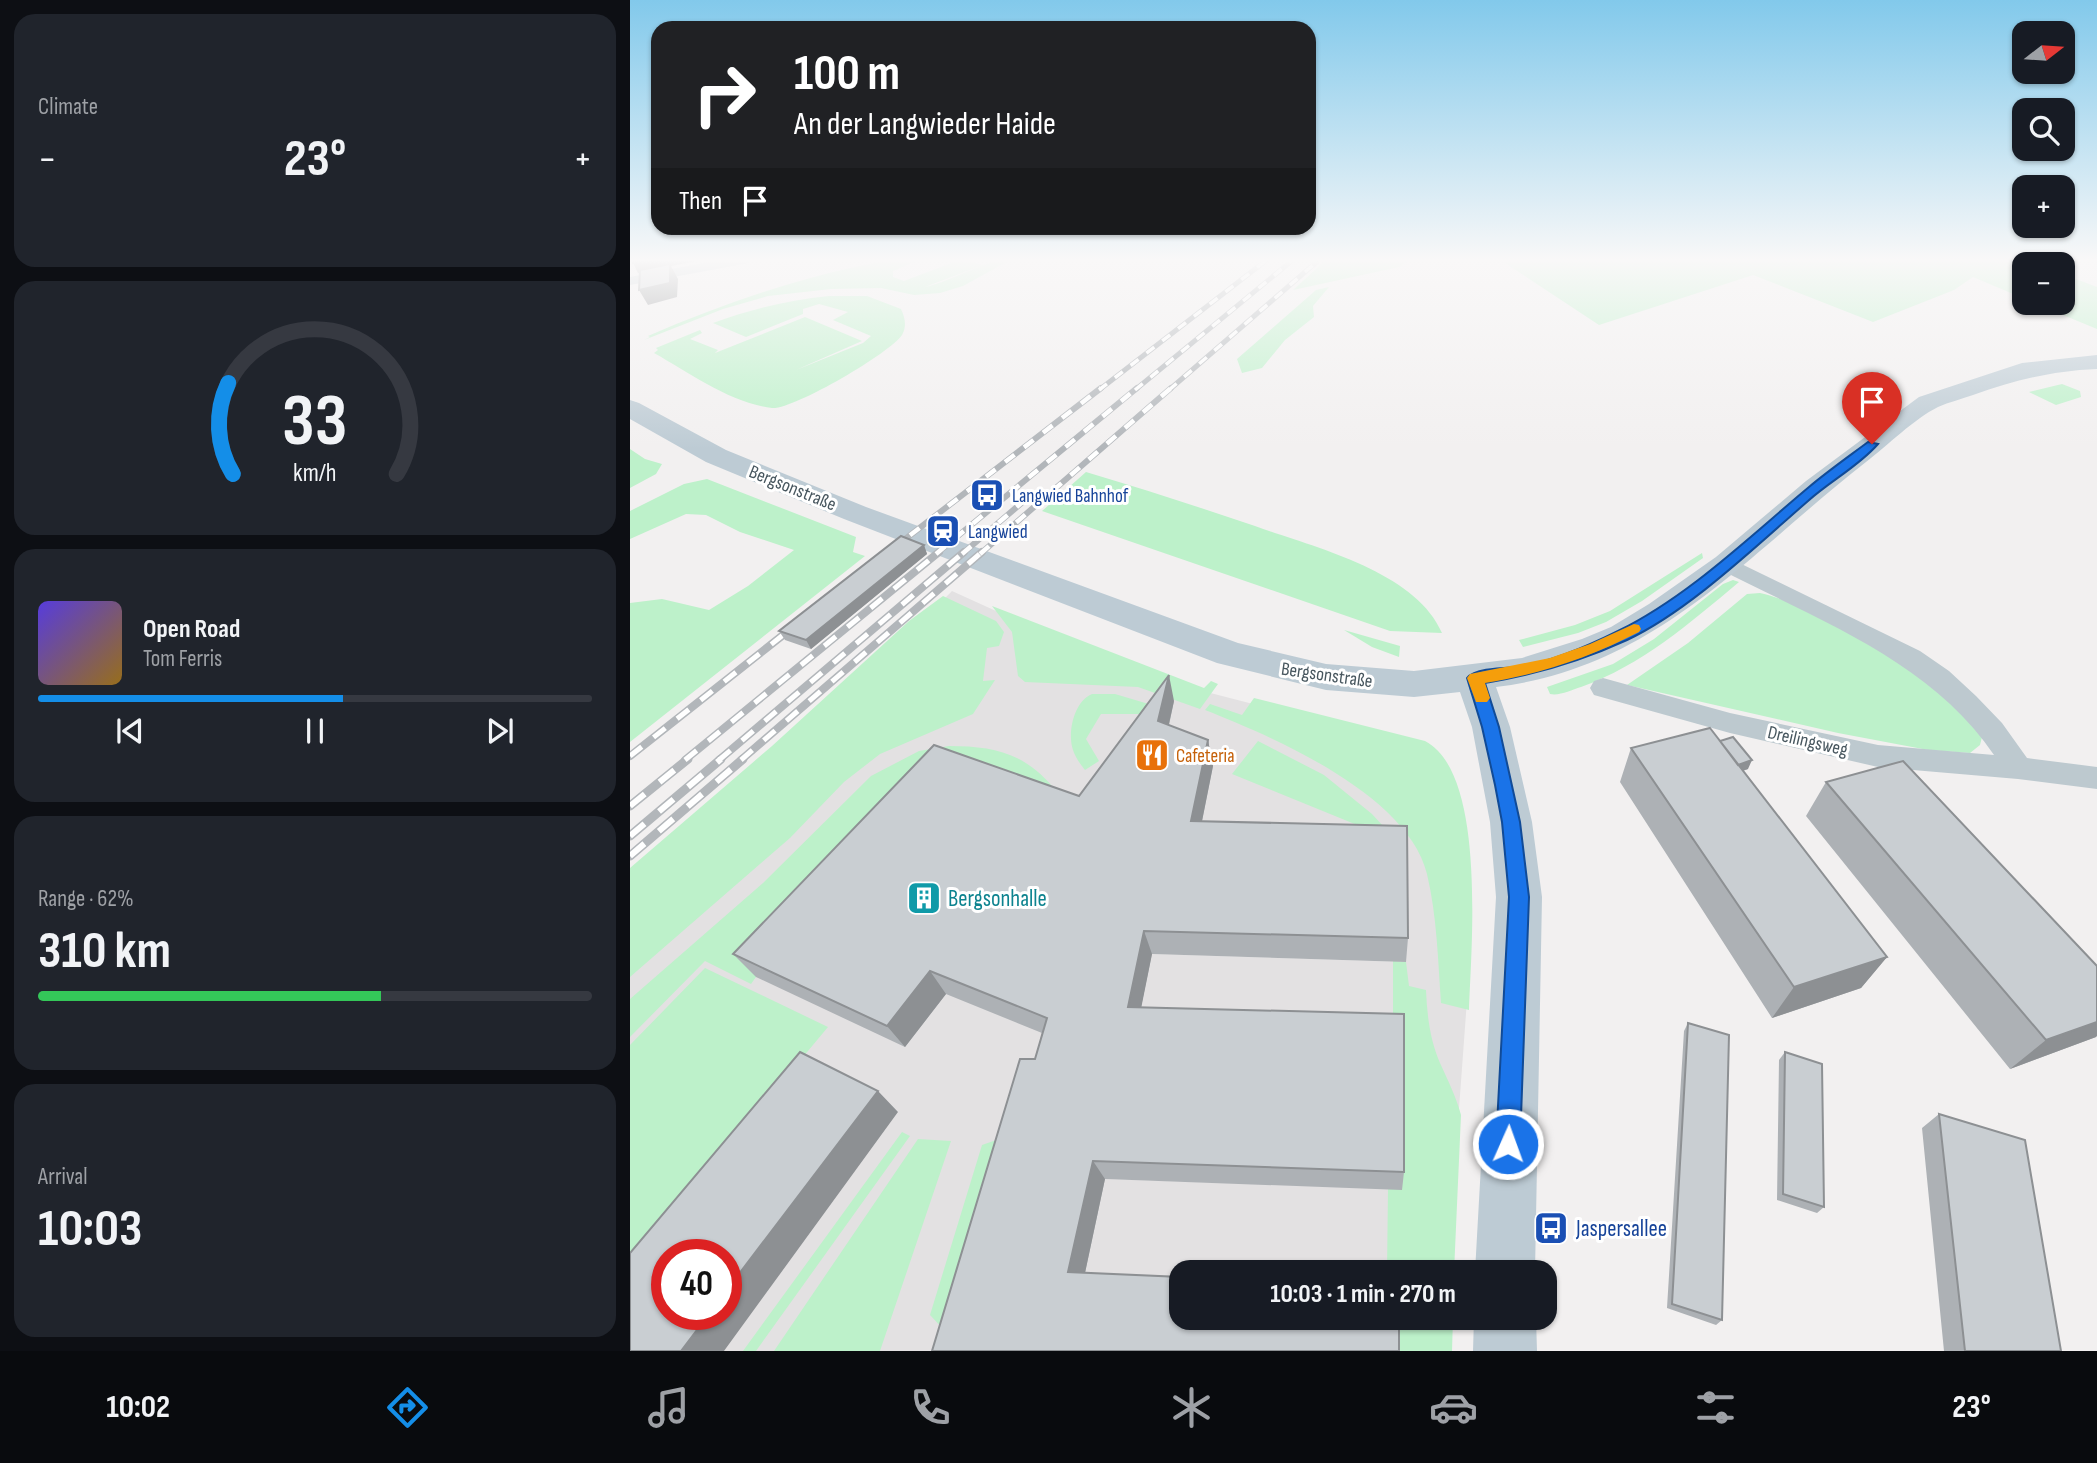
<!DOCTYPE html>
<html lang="en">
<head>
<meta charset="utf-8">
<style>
  body { margin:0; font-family:"Sofia Sans Condensed",sans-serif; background:#20242c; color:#f1f3f6; height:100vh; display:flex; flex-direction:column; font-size:26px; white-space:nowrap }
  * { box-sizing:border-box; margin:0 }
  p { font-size:23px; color:#9ea1a6 }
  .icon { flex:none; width:38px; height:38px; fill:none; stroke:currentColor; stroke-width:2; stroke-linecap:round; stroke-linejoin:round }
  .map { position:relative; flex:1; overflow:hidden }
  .side { display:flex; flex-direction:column; gap:14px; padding:14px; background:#0d0f14; width:630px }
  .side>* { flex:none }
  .hud { position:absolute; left:21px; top:21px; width:665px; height:214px; border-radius:21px; box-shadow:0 2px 5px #0004; background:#202124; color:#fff; overflow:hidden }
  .needle { width:46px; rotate:73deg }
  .controls { position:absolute; left:1382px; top:21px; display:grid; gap:14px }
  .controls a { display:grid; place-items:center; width:63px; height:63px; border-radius:14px; background:#171b24; box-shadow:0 2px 5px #0004; font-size:35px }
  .speed { position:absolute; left:21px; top:1239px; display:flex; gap:14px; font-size:35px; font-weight:700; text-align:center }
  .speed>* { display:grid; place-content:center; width:91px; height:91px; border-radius:50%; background:#171b24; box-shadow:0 2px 5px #0004; line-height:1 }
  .speed .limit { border:10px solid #d22; background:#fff; color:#111 }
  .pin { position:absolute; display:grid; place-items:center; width:60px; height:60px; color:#fff; margin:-72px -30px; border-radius:50% 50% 50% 0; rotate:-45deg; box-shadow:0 0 7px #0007 }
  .pin .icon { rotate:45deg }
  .me { position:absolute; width:77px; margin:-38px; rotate:2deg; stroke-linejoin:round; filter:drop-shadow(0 0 5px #0008) }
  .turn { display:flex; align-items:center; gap:24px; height:147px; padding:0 28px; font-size:32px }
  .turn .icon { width:91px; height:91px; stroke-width:2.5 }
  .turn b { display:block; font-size:49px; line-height:60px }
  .then { display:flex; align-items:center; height:66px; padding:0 28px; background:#0003; gap:14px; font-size:26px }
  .big { font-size:52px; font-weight:700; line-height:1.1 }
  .side .widget { flex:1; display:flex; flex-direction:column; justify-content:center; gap:10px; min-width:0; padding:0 24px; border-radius:21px; background:#20242c }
  .side .dial { align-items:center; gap:0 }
  .dial svg { height:182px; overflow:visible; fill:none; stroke:#363941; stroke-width:7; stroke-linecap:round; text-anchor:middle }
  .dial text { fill:#f1f3f6; stroke:none }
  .song { display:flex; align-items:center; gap:21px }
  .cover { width:84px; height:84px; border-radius:10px; background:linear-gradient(135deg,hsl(250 70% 55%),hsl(40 70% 35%)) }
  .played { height:7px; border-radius:4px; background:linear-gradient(90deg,#148ee8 55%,#363941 55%) }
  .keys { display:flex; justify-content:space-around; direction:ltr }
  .heat { display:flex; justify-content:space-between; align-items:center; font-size:38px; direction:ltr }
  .charge { height:10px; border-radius:5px; background:linear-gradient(90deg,#34c759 62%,#363941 0) }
  .trip { position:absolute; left:539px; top:1260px; width:388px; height:70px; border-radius:21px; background:#171b24; box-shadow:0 2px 5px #0004; font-weight:700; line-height:70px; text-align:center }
  .menu { display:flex; height:112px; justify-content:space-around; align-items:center; background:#090b0e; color:#9ea1a6 }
  .menu .icon { width:49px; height:49px }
  .menu .selected { color:#148ee8 }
  .menu b { font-size:32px; color:#f1f3f6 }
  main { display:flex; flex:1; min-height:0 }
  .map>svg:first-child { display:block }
  .education { fill:#e3e1e2 }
  .green { fill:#bdf1ca }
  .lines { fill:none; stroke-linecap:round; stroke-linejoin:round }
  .street { fill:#bdc9cf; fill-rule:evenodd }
  .secondary { fill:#bdcbd4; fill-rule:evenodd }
  .rail-far3-casing { stroke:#b2b6ba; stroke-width:5 }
  .rail-far2-casing { stroke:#b2b6ba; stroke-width:6 }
  .rail-far1-casing { stroke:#b2b6ba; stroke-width:8 }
  .rail-casing { stroke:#b2b6ba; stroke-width:9 }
  .rail-far3 { stroke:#fff; stroke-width:3.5; stroke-dasharray:10; stroke-linecap:butt }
  .rail-far2 { stroke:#fff; stroke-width:4.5; stroke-dasharray:12; stroke-linecap:butt }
  .rail-far1 { stroke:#fff; stroke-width:5; stroke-dasharray:15; stroke-linecap:butt }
  .rail { stroke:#fff; stroke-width:6; stroke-dasharray:19; stroke-linecap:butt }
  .wall { fill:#adb1b5 }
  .shaded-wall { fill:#8d9093 }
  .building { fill:#c9ced2; stroke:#8d9093; stroke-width:2 }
  .route { fill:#1a73e8; stroke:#114b97; stroke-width:2 }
  .slow { fill:#f59e0b }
  .labels { text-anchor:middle; stroke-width:6; stroke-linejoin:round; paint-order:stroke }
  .street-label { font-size:19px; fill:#47565e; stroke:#fff }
  .transit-label { font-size:19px; fill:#164399; stroke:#fff; text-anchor:start }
  .food-label { font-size:19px; fill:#c56008; stroke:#fff; text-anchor:start }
  .near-culture-label { font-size:23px; fill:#0d838f; stroke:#fff; text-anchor:start }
  .near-transit-label { font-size:23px; fill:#164399; stroke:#fff; text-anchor:start }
</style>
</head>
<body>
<main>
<section class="side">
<div class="widget"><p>Climate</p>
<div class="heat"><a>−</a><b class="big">23°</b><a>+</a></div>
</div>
<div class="widget dial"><svg viewBox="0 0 100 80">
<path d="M14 69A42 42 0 1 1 86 69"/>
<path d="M14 69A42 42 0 0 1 12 29" stroke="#148ee8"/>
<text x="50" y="56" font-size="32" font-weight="700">33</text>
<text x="50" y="72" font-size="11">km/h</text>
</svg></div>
<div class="widget">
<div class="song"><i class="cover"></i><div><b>Open Road</b><p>Tom Ferris</p></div></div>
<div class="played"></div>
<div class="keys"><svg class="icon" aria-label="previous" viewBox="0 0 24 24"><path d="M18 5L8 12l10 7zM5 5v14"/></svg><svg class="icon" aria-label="pause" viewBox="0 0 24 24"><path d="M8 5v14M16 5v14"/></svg><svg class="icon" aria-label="next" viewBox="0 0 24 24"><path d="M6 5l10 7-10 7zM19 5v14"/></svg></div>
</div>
<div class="widget"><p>Range · 62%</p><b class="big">310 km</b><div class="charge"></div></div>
<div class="widget"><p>Arrival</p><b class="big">10:03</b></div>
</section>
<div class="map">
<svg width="1467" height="1351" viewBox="0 0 1467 1351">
  <rect width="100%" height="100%" fill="#f2f0f0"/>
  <!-- education -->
  <path class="education" d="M322,591L478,662L526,679L627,705L779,798L837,1000L817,1272H551V1290L452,1287L475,1179L772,1189L507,1029L522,954L776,962V851L330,999L429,1039L326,1351H94L268,1112L96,1255H37V1314L23,1351L0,1045V902L158,758Z"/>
  <!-- green -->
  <path class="green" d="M268,259H291L263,271V277L274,281L332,259L353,265L295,287C323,281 356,259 382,259L333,286L310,293L284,295L251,288L201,289L138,296L93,309L14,340L20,337L18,336C99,301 181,273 268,259Z
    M697,259H782L769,267L663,290Z
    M869,259H1395L1408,264H1395V299L1343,277L1324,290L1243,322L1123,275L969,325Z
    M1433,274L1467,287V329L1404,303H1433Z
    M699,287L683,306L684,317L655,340L632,368L612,373L607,359L686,290Z
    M199,296H237L271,309C275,318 277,326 272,335C260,353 163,410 142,408C100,403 60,373 24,353L28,350L26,348L70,330L72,333L60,339L88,350L85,353L175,317L232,341L166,370L233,343L241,336L203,320L218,312L189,304L173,309V314L116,337L83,323C122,309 158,300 199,296Z
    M1432,384L1450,391L1451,397L1426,405L1399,392Z
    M0,449L15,459L32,464L26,474L0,488Z
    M456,472C513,489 569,507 625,526C683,547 786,571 812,633L760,631L412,511Z
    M77,479L226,537L223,552L235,556L0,742V603L32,599L79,610L118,586L164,550L110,532L76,515L56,514L0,539V511L54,484Z
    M1072,553L1073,558L1012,601L976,622L948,633L893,647L889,640L945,625L980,611Z
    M1103,580L1109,582C1060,623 1012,665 951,687C941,690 930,696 920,694L917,687L983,664L1024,639L1093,584Z
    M1130,593C1163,599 1258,648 1285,670C1309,689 1330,712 1353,733L1350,745L1340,753L1298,750L1208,733L997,685L1058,643L1117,594Z
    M313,596L366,621L374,632L369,646L357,648L353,681L365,680L343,714L250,754L214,782L160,838L0,977V868L142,746L279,621Z
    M362,606L574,688L581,681L588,684L570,709L508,687L395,682L388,676L382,632Z
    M714,630L770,646L769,657L742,647Z
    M462,694H485L522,705L516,714H471L456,739L469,761L455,770C451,765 445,757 443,750C437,733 444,701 462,694Z
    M624,698L795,741C857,773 841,948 839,1010L811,1003C808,961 807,916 797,874C778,795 644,737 575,710L580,704L612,715Z
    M628,741L694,775L742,814L776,851L732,827L602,774Z
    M319,746C366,746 397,754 427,792L126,977L121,984L75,961L0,1037V999L133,883L241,776L289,751Z
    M763,961L776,962L779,986L796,990C797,1015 800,1040 810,1063C818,1081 826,1096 831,1115L824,1272H757L758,1189H772L763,1036Z
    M75,968L198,1027L0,1264V1045Z
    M272,1132L280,1136L126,1351H113Z
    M372,1138L315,1331L300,1315L352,1145Z
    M288,1139L321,1141L250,1351H144Z
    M767,1318H823L822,1351H767Z"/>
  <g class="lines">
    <!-- street -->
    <path class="street" d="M94,259H126L119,263L0,285V277Z
      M1097,557L1290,651L1319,671L1346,696L1372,723L1397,758L1467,767V789L1388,779L1248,767L1100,733L964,695L960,688L964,681L973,678L1100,713L1248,745L1364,755C1301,661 1186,619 1089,569L1085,564L1089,559Z"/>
    <!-- secondary -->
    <path class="secondary" d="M1467,355V369C1421,371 1386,380 1343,395C1332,399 1319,402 1308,407C1284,419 1258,445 1236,462C1118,554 1025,668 866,687L880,727L902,822L912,897L905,1272H845L866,897L860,822L842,727L830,692L784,697L696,690L587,663L214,519L76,462L0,419V400L9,403L96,450L236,507L608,643L696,664L784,671L892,658L952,639L981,627L1019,604L1086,557L1176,481L1289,397L1392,363Z
      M844,1318H906L907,1351H843Z"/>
    <!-- rail-far3 casing -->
    <g class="rail-far3-casing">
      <path id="rail-far3" d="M469,390L638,259
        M505,390L664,259
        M539,390L690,259"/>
    </g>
    <!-- rail-far2 casing -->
    <g class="rail-far2-casing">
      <path id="rail-far2" d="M261,550L471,388
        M306,554L507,388
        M332,554L402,494
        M350,554L541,388"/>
    </g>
    <!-- rail-far1 casing -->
    <g class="rail-far1-casing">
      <path id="rail-far1" d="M0,756L167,624
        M55,760L309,552
        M89,760L334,552
        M111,760L352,552"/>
    </g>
    <!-- rail casing -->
    <g class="rail-casing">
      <path id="rail" d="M0,806L58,759
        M0,836L91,759
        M0,856L113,759"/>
    </g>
    <!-- rail-far3 -->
    <use href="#rail-far3" class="rail-far3"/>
    <!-- rail-far2 -->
    <use href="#rail-far2" class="rail-far2"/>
    <!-- rail-far1 -->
    <use href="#rail-far1" class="rail-far1"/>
    <!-- rail -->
    <use href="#rail" class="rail"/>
  </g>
  <!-- wall -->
  <path class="wall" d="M294,545L297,554L181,649L155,640L149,631Z
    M544,701L539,725L578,740L583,766L572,821L778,938L776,962L522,954L511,1007L774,1172L772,1190L475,1179L455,1273L302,1351L405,1059L412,1033L316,994L275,1047L126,977L103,954L449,796Z
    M1090,741L1118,769L1113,771L1257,957L1231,988L1142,1018L990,782L1001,748Z
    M1196,782L1466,1037L1380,1069L1176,816Z
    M1058,1023L1092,1320L1086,1325L1037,1308L1054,1031Z
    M1155,1052L1194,1207L1187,1213L1147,1200L1149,1060Z
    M1309,1114L1431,1351H1314L1292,1128Z"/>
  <!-- shaded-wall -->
  <path class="shaded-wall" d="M23,259H78L41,266L48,279L47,297L18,305L9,290L40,267L8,273L3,263Z
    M294,545L297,554L181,649L176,640Z
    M539,675L544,701L534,746L528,721Z
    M578,740L583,766L567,846L561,821Z
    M1122,760L1118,769L1085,779L1089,770Z
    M514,931L522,954L507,1029L498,1007Z
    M1257,957L1231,988L1142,1018L1164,987Z
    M300,971L316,994L275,1047L257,1026Z
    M1467,1022V1036L1466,1037L1380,1069L1416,1040Z
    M248,1091L268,1112L94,1351H51L79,1314H96V1291Z
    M463,1161L475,1179L452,1287L438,1272Z"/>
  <!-- building -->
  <path class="building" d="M3,259H23L3,263Z
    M40,264V283L9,290L10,270Z
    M271,536L294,545L176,640L149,631Z
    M539,675L528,721L578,740L561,821L777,826L778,938L514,931L498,1007L774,1014V1172L463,1161L438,1272L551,1277V1318H769V1351H302L390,1059H405L417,1018L300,971L257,1026L103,954L304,745L449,796Z
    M1080,728L1257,957L1164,987L1001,748Z
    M1103,737L1122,760L1108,765L1090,741Z
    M1273,761L1467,966V1022L1416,1040L1196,782Z
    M1058,1023L1099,1035L1092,1320L1042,1304Z
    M170,1052L248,1091L96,1291V1255H37V1314H79L51,1351H0V1253Z
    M1155,1052L1192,1064L1194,1207L1153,1194Z
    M1309,1114L1395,1140L1431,1351H1335Z"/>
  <!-- sky -->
  <linearGradient id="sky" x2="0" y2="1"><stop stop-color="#82c9eb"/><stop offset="0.58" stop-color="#f9f8f8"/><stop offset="1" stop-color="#f9f8f8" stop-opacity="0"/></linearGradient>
  <rect width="1467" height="449" fill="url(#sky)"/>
  <!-- route -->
  <path class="route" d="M1238,442L1248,444C1229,466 1200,481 1178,501C1126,546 1059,611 997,640C951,661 904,675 855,683L869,727L890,822L899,897L890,1144L887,1153L878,1156L870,1153L866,1144L879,897L872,822L865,785L852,727L837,678C845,668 874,668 888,667C921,662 958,646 988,631C1059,596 1119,537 1179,487C1198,471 1218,457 1238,442Z"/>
  <!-- slow -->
  <path class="slow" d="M1004,624L1009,625L1011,629L1009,632C959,658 910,674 855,683L860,698L857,702H846L837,678L840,674L920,658L960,644Z"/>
  <!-- icons -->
  <defs>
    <g id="bus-square" transform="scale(1.75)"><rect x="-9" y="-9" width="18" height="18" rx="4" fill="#1a4fb4" stroke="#fff"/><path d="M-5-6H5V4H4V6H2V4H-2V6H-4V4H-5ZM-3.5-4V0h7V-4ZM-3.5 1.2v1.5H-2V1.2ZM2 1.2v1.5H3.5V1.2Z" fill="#fff"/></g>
    <g id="station-square" transform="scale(1.75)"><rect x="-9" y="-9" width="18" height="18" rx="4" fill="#1a4fb4" stroke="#fff"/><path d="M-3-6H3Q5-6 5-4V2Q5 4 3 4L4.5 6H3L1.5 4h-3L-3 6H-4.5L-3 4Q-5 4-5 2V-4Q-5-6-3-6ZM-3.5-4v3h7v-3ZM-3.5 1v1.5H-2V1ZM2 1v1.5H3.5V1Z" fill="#fff"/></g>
    <g id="restaurant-square" transform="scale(1.75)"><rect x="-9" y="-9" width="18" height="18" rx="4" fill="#e8710a" stroke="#fff"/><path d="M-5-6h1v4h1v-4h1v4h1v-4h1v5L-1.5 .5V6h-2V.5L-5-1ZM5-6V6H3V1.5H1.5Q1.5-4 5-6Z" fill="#fff"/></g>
    <g id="building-square" transform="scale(1.75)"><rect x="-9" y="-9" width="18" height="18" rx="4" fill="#0f9aa8" stroke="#fff"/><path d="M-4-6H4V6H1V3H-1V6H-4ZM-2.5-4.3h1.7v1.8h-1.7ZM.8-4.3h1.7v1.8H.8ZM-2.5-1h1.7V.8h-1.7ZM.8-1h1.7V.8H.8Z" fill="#fff"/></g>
  </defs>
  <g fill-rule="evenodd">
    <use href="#bus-square" x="357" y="495"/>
    <use href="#station-square" x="313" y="531"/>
    <use href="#restaurant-square" x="522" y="755"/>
    <use href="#building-square" x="294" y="898"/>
    <use href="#bus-square" x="921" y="1228"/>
  </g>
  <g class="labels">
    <!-- street labels -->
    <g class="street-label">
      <text transform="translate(163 487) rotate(22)" y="7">Bergsonstraße</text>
      <text transform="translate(697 674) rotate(8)" y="7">Bergsonstraße</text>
      <text transform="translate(1178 740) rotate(13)" y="7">Dreilingsweg</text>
    </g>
    <!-- transit labels -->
    <g class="transit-label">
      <text x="382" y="502">Langwied Bahnhof</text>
      <text x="338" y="538">Langwied</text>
    </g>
    <!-- food labels -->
    <g class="food-label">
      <text x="546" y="762">Cafeteria</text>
    </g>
    <!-- near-culture labels -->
    <g class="near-culture-label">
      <text x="318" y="906">Bergsonhalle</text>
    </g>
    <!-- near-transit labels -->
    <g class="near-transit-label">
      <text x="946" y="1236">Jaspersallee</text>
    </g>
  </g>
</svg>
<div class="controls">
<a><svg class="needle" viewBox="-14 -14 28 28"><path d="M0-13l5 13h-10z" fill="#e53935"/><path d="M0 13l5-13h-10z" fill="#9ea1a6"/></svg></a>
<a><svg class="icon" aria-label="search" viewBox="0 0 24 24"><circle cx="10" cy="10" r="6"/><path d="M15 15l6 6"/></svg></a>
<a>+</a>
<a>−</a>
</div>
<div class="speed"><div class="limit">40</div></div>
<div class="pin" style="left:1242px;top:444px;background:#d93025"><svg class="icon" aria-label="arrive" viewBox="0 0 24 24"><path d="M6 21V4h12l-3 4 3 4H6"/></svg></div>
<svg class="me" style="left:878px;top:1144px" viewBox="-20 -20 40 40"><circle r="17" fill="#1a73e8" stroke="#fff" stroke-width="3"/><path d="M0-11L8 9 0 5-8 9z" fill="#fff"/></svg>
<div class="trip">10:03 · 1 min · 270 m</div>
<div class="hud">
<div class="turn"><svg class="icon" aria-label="right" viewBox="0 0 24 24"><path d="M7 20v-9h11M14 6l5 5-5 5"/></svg><div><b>100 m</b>An der Langwieder Haide</div></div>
<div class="then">Then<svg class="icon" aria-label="arrive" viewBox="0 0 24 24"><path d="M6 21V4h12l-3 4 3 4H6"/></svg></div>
</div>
</div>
</main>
<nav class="menu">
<b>10:02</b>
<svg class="icon selected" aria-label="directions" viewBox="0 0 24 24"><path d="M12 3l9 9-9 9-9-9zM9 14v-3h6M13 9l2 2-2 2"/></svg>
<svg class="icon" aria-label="music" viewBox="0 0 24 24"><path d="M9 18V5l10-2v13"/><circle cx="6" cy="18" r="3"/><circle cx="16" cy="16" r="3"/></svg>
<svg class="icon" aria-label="phone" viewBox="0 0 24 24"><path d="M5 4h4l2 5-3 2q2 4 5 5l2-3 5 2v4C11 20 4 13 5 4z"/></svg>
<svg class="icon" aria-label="climate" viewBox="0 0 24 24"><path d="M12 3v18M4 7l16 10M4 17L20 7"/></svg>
<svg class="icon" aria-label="car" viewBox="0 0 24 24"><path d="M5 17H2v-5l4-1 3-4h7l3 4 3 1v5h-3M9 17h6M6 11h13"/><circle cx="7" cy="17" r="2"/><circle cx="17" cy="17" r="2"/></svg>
<svg class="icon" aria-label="filters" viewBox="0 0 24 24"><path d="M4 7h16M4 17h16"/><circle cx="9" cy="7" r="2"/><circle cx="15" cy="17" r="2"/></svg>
<b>23°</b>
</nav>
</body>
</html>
